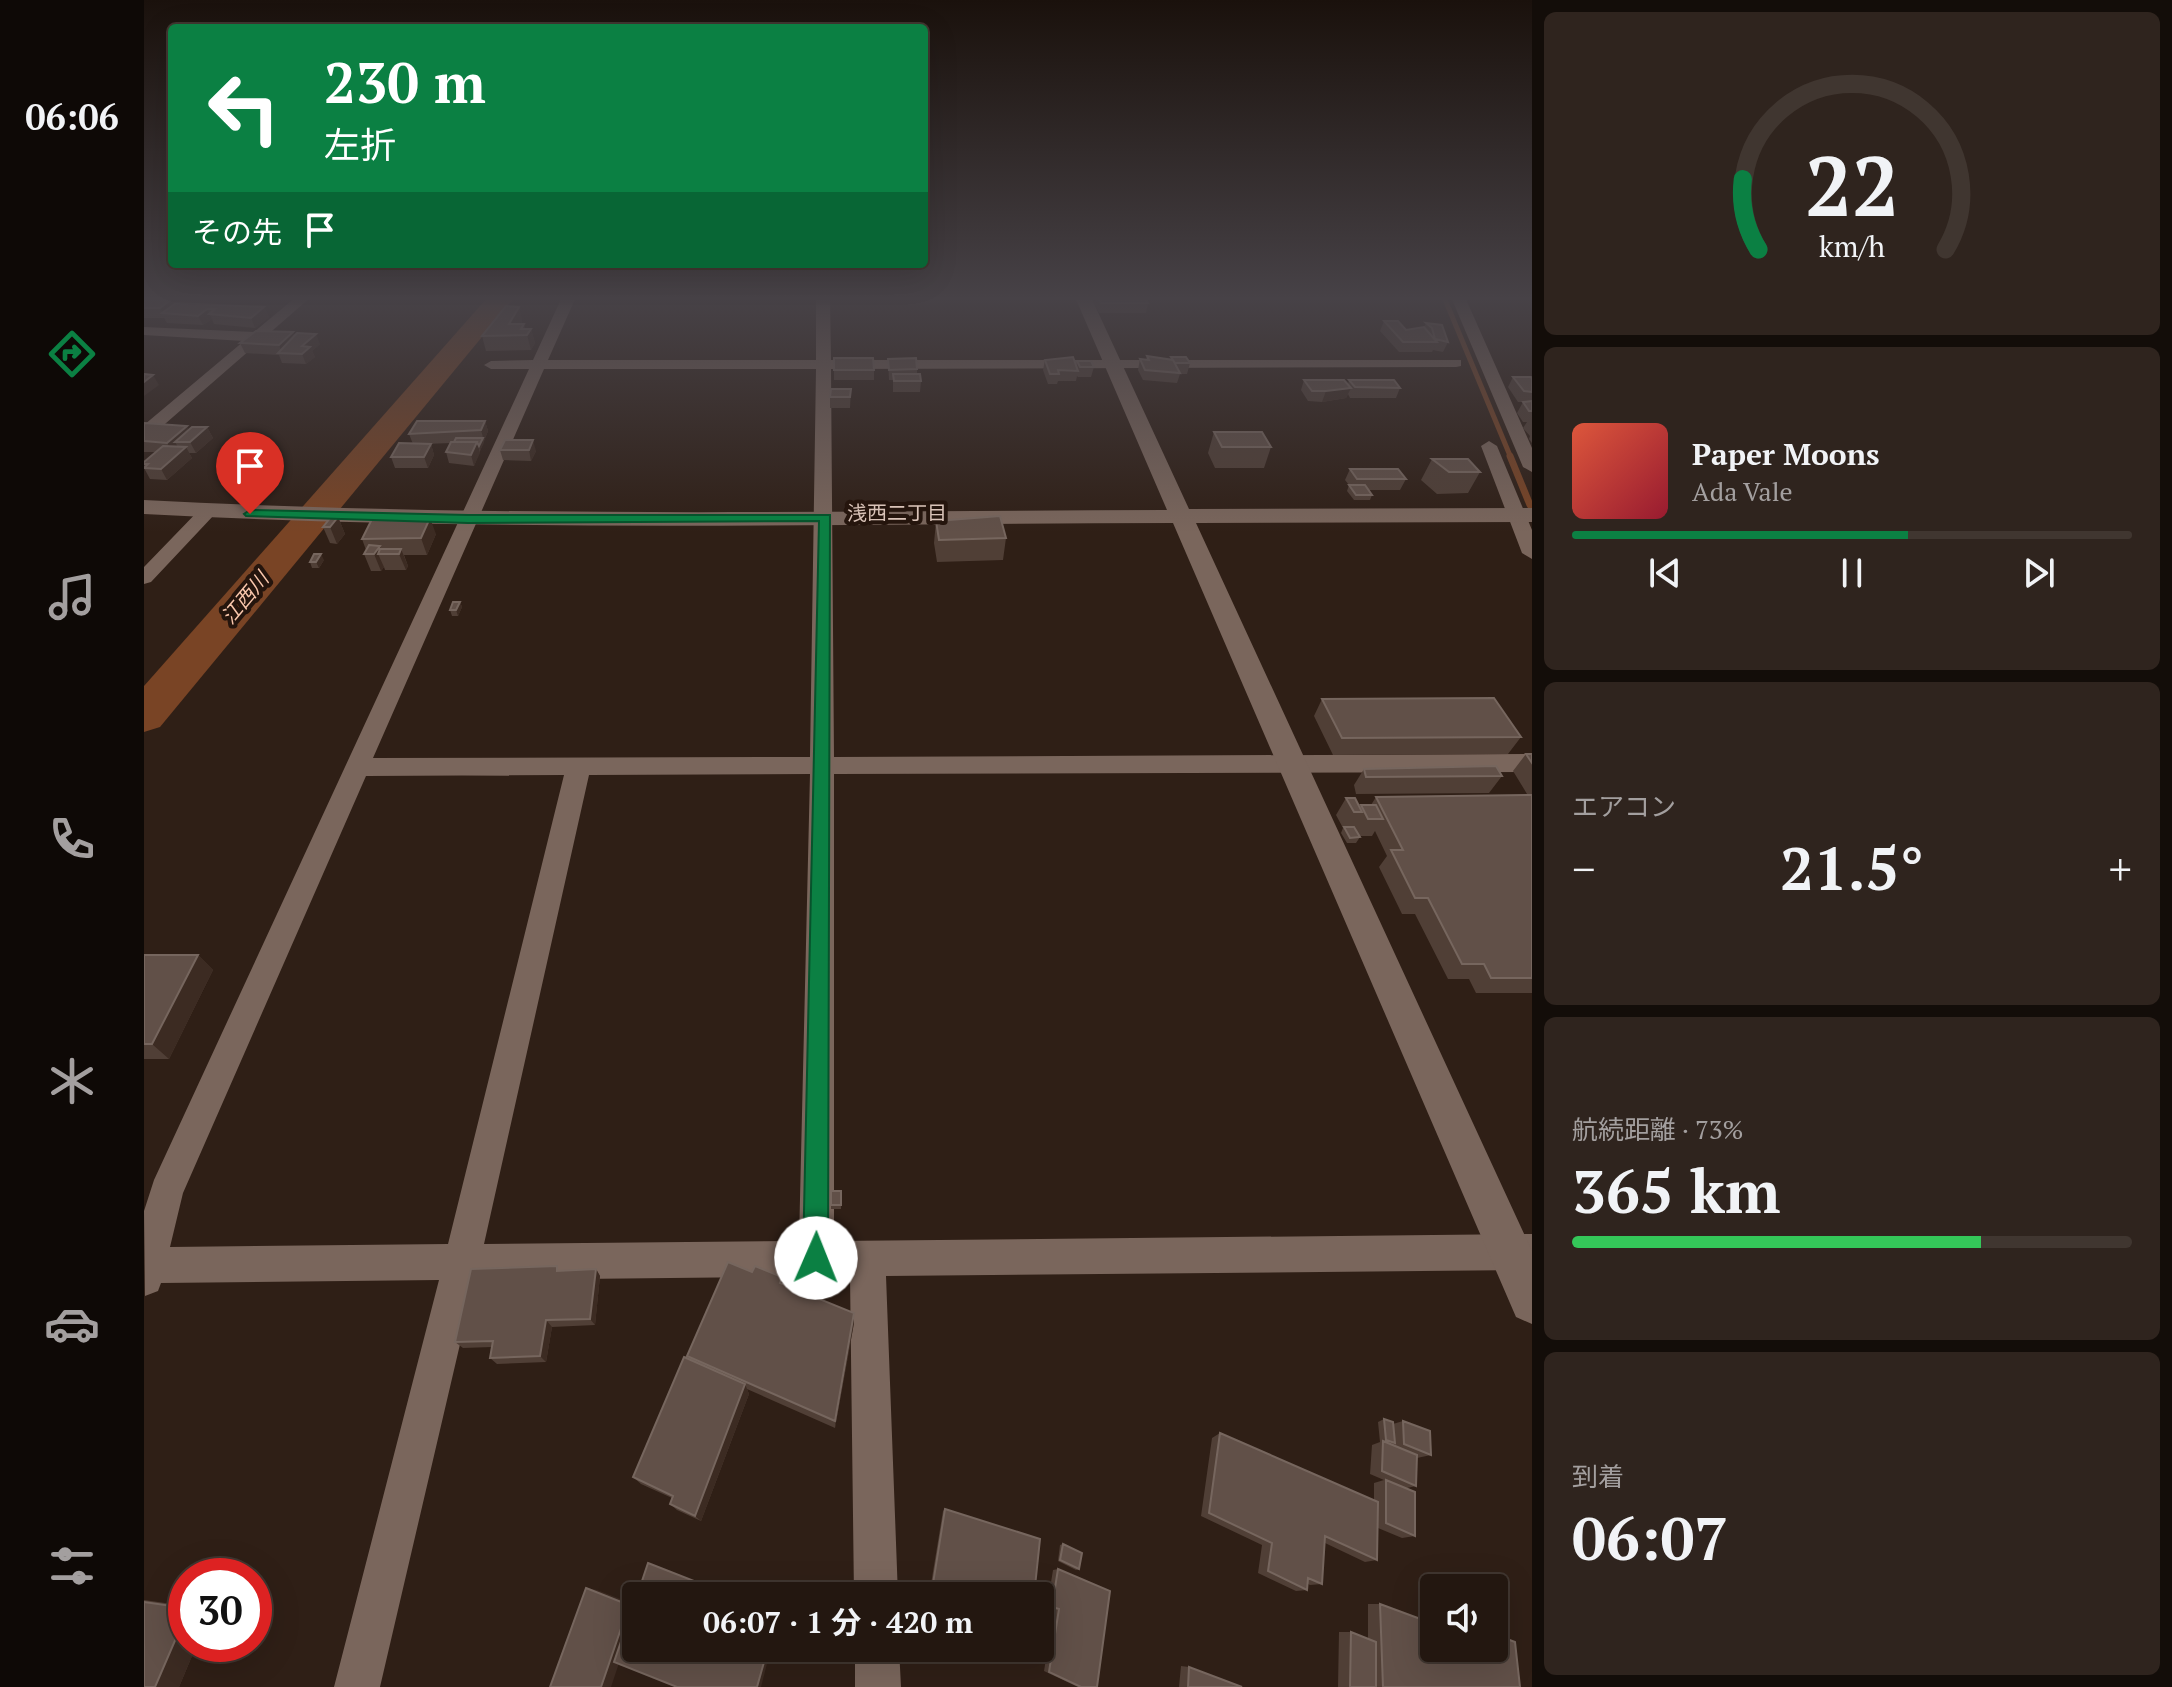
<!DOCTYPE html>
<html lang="ja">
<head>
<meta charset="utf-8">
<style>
  body { margin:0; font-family:"PT Serif","Noto Sans JP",serif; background:#2f241e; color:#f1f3f6; height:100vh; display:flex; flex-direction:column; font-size:30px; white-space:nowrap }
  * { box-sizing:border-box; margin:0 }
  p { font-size:26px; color:#a39f9f }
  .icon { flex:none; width:44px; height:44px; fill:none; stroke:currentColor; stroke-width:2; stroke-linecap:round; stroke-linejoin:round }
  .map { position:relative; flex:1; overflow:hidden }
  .panel { display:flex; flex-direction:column; gap:12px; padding:12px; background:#130d09; width:640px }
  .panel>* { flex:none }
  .hud { position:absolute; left:24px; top:24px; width:760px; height:244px; border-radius:8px; box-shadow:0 8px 32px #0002,0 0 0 2px #403630; background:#0b8043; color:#fff; overflow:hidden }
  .tools { position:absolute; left:1276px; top:1574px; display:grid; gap:16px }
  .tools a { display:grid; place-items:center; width:88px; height:88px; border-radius:8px; background:#231710; box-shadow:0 8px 32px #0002,0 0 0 2px #403630; font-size:40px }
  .speed { position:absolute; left:24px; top:1558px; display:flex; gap:16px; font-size:40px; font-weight:700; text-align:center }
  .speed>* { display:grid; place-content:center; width:104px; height:104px; border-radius:50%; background:#231710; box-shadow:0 8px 32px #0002,0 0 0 2px #403630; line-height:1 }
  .speed .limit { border:12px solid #d22; background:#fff; color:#111 }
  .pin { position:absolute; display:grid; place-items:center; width:68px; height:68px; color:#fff; margin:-82px -34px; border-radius:50% 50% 50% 0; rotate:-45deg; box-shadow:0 0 8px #0007 }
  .pin .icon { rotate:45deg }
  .me { position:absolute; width:88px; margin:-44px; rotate:1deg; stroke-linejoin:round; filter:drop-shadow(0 0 6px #0008) }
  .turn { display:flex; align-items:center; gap:28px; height:168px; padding:0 24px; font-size:36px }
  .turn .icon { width:104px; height:104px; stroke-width:2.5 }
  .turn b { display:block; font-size:56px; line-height:68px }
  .then { display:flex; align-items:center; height:76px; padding:0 24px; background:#0003; gap:16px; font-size:30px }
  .big { font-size:60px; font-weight:700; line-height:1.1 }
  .panel .card { flex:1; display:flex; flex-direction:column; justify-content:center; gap:12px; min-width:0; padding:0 28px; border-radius:12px; background:#2f241e }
  .panel .dial { align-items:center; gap:0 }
  .dial svg { height:208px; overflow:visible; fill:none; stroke:#403630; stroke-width:7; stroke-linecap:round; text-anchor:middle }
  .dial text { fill:#f1f3f6; stroke:none }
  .song { display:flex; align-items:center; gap:24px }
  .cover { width:96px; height:96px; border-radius:12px; background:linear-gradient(135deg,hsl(10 70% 55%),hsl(350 70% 35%)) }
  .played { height:8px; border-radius:4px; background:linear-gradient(90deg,#0b8043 60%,#403630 60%) }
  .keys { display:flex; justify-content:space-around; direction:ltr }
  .heat { display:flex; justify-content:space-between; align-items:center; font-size:44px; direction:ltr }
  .charge { height:12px; border-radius:6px; background:linear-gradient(90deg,#34c759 73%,#403630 0) }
  .trip { position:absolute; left:478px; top:1582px; width:432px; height:80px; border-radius:8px; background:#231710; box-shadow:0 8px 32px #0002,0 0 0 2px #403630; font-weight:700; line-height:80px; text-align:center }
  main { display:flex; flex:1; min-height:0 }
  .dock { display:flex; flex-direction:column; width:144px; justify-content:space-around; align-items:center; background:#0e0906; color:#a39f9f }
  .dock .icon { width:56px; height:56px }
  .dock .on { color:#0b8043 }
  .dock b { font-size:36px; color:#f1f3f6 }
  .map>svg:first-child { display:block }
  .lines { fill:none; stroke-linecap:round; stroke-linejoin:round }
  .stream-far1 { stroke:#794425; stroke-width:5 }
  .stream { stroke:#794425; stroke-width:7 }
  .river { fill:#794425; fill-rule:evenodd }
  .minor { fill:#7a665c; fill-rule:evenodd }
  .tertiary { fill:#7a665c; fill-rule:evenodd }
  .wall { fill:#503f36 }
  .shaded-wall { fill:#3c2b22 }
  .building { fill:#615048; stroke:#76665e; stroke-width:2 }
  .route { fill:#0b8043; stroke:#07532c; stroke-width:2 }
  .labels { text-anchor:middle; stroke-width:8; stroke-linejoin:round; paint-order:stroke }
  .far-neighbourhood-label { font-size:20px; fill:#d9c3b8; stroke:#25150d }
  .far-water-label { font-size:20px; font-style:italic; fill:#fac7ac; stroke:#25150d }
</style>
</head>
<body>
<main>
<nav class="dock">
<b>06:06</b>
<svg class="icon on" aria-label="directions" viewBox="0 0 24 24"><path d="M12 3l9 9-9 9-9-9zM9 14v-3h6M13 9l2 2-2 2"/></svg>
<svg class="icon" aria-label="music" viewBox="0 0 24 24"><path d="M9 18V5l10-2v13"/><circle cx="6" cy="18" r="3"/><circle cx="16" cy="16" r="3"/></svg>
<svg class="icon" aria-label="phone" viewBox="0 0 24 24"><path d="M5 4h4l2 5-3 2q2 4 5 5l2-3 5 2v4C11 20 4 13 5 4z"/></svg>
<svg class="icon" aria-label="climate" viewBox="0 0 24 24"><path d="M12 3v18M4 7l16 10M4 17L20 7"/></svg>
<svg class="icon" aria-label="car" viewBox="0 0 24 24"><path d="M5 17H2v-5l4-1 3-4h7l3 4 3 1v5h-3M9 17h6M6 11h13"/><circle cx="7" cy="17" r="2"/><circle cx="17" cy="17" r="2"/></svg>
<svg class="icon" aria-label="filters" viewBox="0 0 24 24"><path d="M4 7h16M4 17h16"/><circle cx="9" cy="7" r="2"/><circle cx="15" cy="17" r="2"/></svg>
</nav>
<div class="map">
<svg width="1388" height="1687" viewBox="0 0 1388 1687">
  <rect width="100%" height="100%" fill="#2f1f16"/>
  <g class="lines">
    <!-- stream-far1 -->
    <path class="stream-far1" d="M1300,297L1367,458"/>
    <!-- stream -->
    <path class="stream" d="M1366,456L1386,505"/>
    <!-- river -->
    <path class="river" d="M344,297H371L16,727L0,732V686Z"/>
    <!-- minor -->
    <path class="minor" d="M152,297H167L6,437L0,438V425L100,341L0,335V327L110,332Z
      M418,297H432L404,360H672V297H686L687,360H1317V366L1312,367L687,369L690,757L1388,754V772L690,774V1241L1388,1234V1270L742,1276L754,1596H710L706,1276L331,1280L236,1687H190L295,1280L17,1283L14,1291L1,1296L0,1211L10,1180L385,369H347L340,365L347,361L389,360ZM400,369H672L666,757L229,758ZM666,774L655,1241L340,1244L445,775ZM420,775L304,1244L26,1247L39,1193L222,776Z
      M1307,297H1321L1388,448V472L1379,467Z
      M1345,441L1353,446L1388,530V559L1378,553L1337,446Z
      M64,506L70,507L73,511L70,515L7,582L0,584V567L58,507Z
      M711,1648H755L757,1687H711Z"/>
    <!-- tertiary -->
    <path class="tertiary" d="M931,297H947L1045,509L1388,508V522L1052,523L1388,1251V1324L1372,1317L1029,523C686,524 343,532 0,514V500C341,518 682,511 1023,510Z"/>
  </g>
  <!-- wall -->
  <path class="wall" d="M951,297H1001L1004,303L1002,313H955L950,303Z
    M0,301H25L28,306L120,307L125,317L111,328L70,324L68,319L59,325L23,323L20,318H0Z
    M375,307L378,321L377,324H380L381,329H387L391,343L387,350L342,351L338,336Z
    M1240,321L1262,330L1280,327L1282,323L1304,342L1299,352L1289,350L1288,352H1255L1236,331Z
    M149,332L151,335L176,344L168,351L171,357L162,364L138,363L135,355L101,353L96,343Z
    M1003,356L1027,359V357L1046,363L1043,374H1036L1033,383L999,380L994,370L996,359L1002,360Z
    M690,358L730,370V380H690Z
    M744,359L773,369V374L777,381L776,392H749V380H745Z
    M901,360L932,366L933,361L950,367L947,377H934L933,376L932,381H914L913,384H904L899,370Z
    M1369,377L1388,379V443L1385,439L1386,436L1379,428L1383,422H1379L1373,413L1379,402H1382H1374L1364,387Z
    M1160,380L1204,384L1205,380L1256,388L1252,398H1206L1204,394L1202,398L1178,402L1164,401L1157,390Z
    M707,389L706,408H686V397Z
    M341,421L344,431L330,466L305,463L302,452L307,443L280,444H287L290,455L284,468H251L247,457L269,444L265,434Z
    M0,423L44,429L63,427L69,438L52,453H45L48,458L23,480L6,479L0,468V462L12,452H0Z
    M1070,432L1127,447L1120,468H1071L1064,453Z
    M361,440L392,451L387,461L359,460L356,450Z
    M1288,459L1336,472L1324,493L1293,494L1277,480Z
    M1206,469L1262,479L1256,490H1225L1228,495L1226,500H1210L1203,491L1205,485L1201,480Z
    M194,517L201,534L193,544L186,543L179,527Z
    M792,521L862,538L859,560L793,562L790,543Z
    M292,534L283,555H260L264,566L262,570H241L240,567L237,571H227L220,554L222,550L218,539Z
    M180,560L175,568H168L166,562Z
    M316,602L318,607L314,616H308L306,610Z
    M1178,699L1377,737L1364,754L1189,755L1170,716Z
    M1382,754H1388V794H1383L1369,771Z
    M1220,769L1358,776L1345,793L1212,794L1210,785Z
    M1388,795V993H1332L1325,979H1304L1271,914H1258L1235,867L1243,856L1231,831L1228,836H1215L1216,837L1212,843H1203L1197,833L1199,828L1192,815L1202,798L1216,807L1217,805H1227L1232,797Z
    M0,955H54L69,970L25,1059H0Z
    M687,1191H697V1209H687Z
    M452,1269L456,1276L451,1325L408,1327L402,1362L353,1364L346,1358L348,1347L319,1348L311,1342L417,1271Z
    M673,1279L674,1289L671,1297L710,1313V1323L691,1428L603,1389L605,1394L557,1521L533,1510L526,1504L528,1498L497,1484L489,1477L545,1359L543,1356L639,1284L645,1287V1284Z
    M1240,1419L1249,1424L1259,1421L1287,1455L1273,1458L1272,1486L1263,1488L1271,1536L1258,1538L1234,1528L1233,1560L1221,1562L1181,1543L1178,1584L1166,1585L1164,1584L1163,1590L1152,1591L1114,1573L1118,1545L1057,1516L1068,1438L1076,1433L1230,1501V1483L1240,1480L1226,1474L1228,1445L1236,1442L1234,1422Z
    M801,1509L890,1596H785L799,1511Z
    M919,1544L935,1569L932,1570L914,1561L916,1545Z
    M914,1569L953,1687H934L900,1671L910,1610L903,1607L909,1570Z
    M0,1600L42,1606V1644H53L35,1687H0Z
    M1224,1604H1236L1376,1687H1194L1195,1632H1207L1224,1639Z
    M1037,1666L1045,1667L1098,1687H1035Z"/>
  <!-- shaded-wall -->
  <path class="shaded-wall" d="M25,301L30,311L19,313L16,308Z
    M120,307L125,317L111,328L107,318Z
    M375,307L378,321L370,335L365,324Z
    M63,309L68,319L59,325L54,316Z
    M387,329L391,343L387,350L383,335Z
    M149,332L154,342L138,353L135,345Z
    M172,334L176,344L168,351L171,357L162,364L158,354V346Z
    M9,375L15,385L0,396V382Z
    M1207,388L1202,398L1178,402L1182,391Z
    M341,421L344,431L340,441L337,430Z
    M43,426L48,436L31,442L35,449L29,453L23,443Z
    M63,427L69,438L52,453L46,442Z
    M339,438L340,443L336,451L335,446Z
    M389,440L392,451L387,461L385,450Z
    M333,442L336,453L330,466L327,455Z
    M287,444L290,455L284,468L280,457Z
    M42,447L48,458L23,480L17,469Z
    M194,517L201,534L193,544L186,527Z
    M286,518L292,534L283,555L277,538Z
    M236,546L239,554H234L240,567L237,571L230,554Z
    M257,549L264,566L262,570L255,554Z
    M177,554L180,560L175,568L172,562Z
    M316,602L318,607L314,616L312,610Z
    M54,955L69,970L25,1059L8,1044Z
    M452,1269L456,1276L451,1325L446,1319Z
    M673,1279L674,1289L669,1304L668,1294Z
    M710,1313V1323L691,1428V1421Z
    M402,1320L408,1327L402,1362L396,1356Z
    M601,1384L605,1394L557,1521L551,1516Z
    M563,1586L569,1588L566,1596H560Z
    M442,1588L453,1590L492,1605V1612L467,1687H457Z
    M42,1615V1644H53L35,1687H11Z
    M624,1648H627L617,1687H613Z"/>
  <!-- building -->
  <path class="building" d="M954,297H1001L1004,303H957Z
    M0,301H25L16,308H0Z
    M32,303L120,307L107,318L65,314L71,309H63L54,316L18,313Z
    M362,306L375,307L365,324H380L377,329H387L383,335L338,336Z
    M1240,321H1254L1262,330L1280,327L1293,342H1259Z
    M1282,323L1298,325L1304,342L1291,339L1288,328Z
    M112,331L149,332L135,345L96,343Z
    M153,333L172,334L158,346L166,347L158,354L134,353Z
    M1003,356L1029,360L1036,373L1001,370L996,359L1005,360Z
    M929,357L934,371L914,370L915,374H906L901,360Z
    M1027,357H1042L1046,363H1031Z
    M690,358H729L730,370H690Z
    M772,358L773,369L745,370L744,359Z
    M933,361H947L950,367H936Z
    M0,374L9,375L0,382Z
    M749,374H776L777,381H750Z
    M1369,377H1387L1388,379V392L1380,391Z
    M1160,380H1200L1207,388L1182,391H1168Z
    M1205,380H1250L1256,388L1211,387Z
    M687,389H707L706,397H686Z
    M1388,401V411H1385L1379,402Z
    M273,421H341L337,430L265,434Z
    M0,423L43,426L23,443L0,441Z
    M48,427H63L46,442H31Z
    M1070,432H1118L1127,447H1078Z
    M312,438H339L335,446L333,442H310Z
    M361,440H389L385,450H356Z
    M307,442H333L327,455L302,452Z
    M255,443L287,444L280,457H247Z
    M19,446L42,447L17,469L0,468L4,464H0V462Z
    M1288,459H1324L1336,472H1305Z
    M1206,469H1254L1262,479H1213Z
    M1205,485H1221L1228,495H1212Z
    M856,516L862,538L795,540L792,521Z
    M187,517H194L186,527H179Z
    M286,518L277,538L218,539L228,519Z
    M225,545L236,546L230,554H220Z
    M236,549H257L255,554H234Z
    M170,554H177L172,562H166Z
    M309,602H316L312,610H306Z
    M1350,698L1377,737L1198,738L1178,699Z
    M1382,754H1388V763Z
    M1352,766L1358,776L1222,777L1220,769Z
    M1388,795V978H1347L1340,964H1318L1284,898H1271L1247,850H1259L1232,797Z
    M1202,798H1211L1218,812H1210Z
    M1217,805H1232L1239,819H1224Z
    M1200,827H1210L1216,837L1206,838Z
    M0,955H54L8,1044H0Z
    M687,1191H697V1205H687Z
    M584,1262L608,1272L611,1266L638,1277L636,1283L710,1313L691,1421L543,1356Z
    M413,1266V1271L452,1269L446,1319L402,1320L396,1356L346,1358L349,1341L311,1342L327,1269Z
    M650,1269L673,1279L668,1294L645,1284Z
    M540,1357L601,1384L551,1516L526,1504L529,1496L489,1477Z
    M1240,1419L1249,1422L1251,1443L1242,1440Z
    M1259,1421L1286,1431L1287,1455L1260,1444Z
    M1076,1433L1234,1502L1233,1560L1181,1536L1178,1584L1164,1578L1163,1590L1124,1571L1128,1543L1065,1513Z
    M1239,1441L1273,1455L1272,1486L1238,1471Z
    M1242,1480L1271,1492V1536L1242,1523Z
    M801,1509L896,1539L890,1596L884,1594V1596H787Z
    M919,1544L938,1553L935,1569L916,1560Z
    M504,1563L563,1586L560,1596H493Z
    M914,1569L966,1591L953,1687H937L905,1672L915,1609L908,1607Z
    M442,1588L485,1605L457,1687H406Z
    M492,1598V1648H624L613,1687H533L470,1662Z
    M0,1602L42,1608V1615L11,1687H0Z
    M1236,1604L1290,1624V1648H1350V1634L1371,1642L1376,1687H1239Z
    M1207,1632L1232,1642V1687H1206Z
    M1045,1667L1098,1687H1044Z"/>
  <!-- sky -->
  <linearGradient id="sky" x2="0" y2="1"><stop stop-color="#1a110c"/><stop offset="0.56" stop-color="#474247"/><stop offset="1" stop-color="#474247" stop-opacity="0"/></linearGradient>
  <rect width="1388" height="533" fill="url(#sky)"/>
  <!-- route -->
  <path class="route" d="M106,510L324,515H686L684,1258L681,1267L672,1271L663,1267L659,1258L675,521L324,523L102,516L100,514Z"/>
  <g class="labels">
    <!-- far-neighbourhood labels -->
    <g class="far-neighbourhood-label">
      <text x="753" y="520">浅西二丁目</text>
    </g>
    <!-- far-water labels -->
    <g class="far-water-label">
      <text transform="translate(101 598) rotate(-50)" y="7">江西川</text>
    </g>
  </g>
</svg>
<div class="tools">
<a><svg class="icon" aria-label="sound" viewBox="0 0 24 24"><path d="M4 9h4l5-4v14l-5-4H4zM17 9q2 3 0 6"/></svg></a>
</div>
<div class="speed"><div class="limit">30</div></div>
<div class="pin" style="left:106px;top:514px;background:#d93025"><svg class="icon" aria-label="arrive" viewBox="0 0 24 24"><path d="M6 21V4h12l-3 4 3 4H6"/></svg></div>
<svg class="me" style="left:672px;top:1258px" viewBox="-20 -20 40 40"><circle r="19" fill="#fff"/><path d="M0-13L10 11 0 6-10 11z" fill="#0b8043"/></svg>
<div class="trip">06:07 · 1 分 · 420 m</div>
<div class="hud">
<div class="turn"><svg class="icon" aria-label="left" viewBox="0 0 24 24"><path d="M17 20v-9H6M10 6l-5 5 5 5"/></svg><div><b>230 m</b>左折</div></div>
<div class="then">その先<svg class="icon" aria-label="arrive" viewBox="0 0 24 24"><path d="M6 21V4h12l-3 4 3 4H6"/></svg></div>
</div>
</div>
<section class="panel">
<div class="card dial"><svg viewBox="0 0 100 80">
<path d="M14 69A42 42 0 1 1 86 69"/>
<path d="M14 69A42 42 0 0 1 8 42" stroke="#0b8043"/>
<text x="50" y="56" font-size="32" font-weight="700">22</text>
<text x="50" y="72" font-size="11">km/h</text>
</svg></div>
<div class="card">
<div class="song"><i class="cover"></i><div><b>Paper Moons</b><p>Ada Vale</p></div></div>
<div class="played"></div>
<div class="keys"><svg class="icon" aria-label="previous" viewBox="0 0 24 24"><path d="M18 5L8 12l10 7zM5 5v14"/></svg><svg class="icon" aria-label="pause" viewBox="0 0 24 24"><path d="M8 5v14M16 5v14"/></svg><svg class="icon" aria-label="next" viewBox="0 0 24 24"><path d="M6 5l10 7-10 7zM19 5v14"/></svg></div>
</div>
<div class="card"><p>エアコン</p>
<div class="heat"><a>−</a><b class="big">21.5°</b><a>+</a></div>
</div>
<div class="card"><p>航続距離 · 73%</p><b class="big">365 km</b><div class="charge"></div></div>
<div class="card"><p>到着</p><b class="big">06:07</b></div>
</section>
</main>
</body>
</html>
